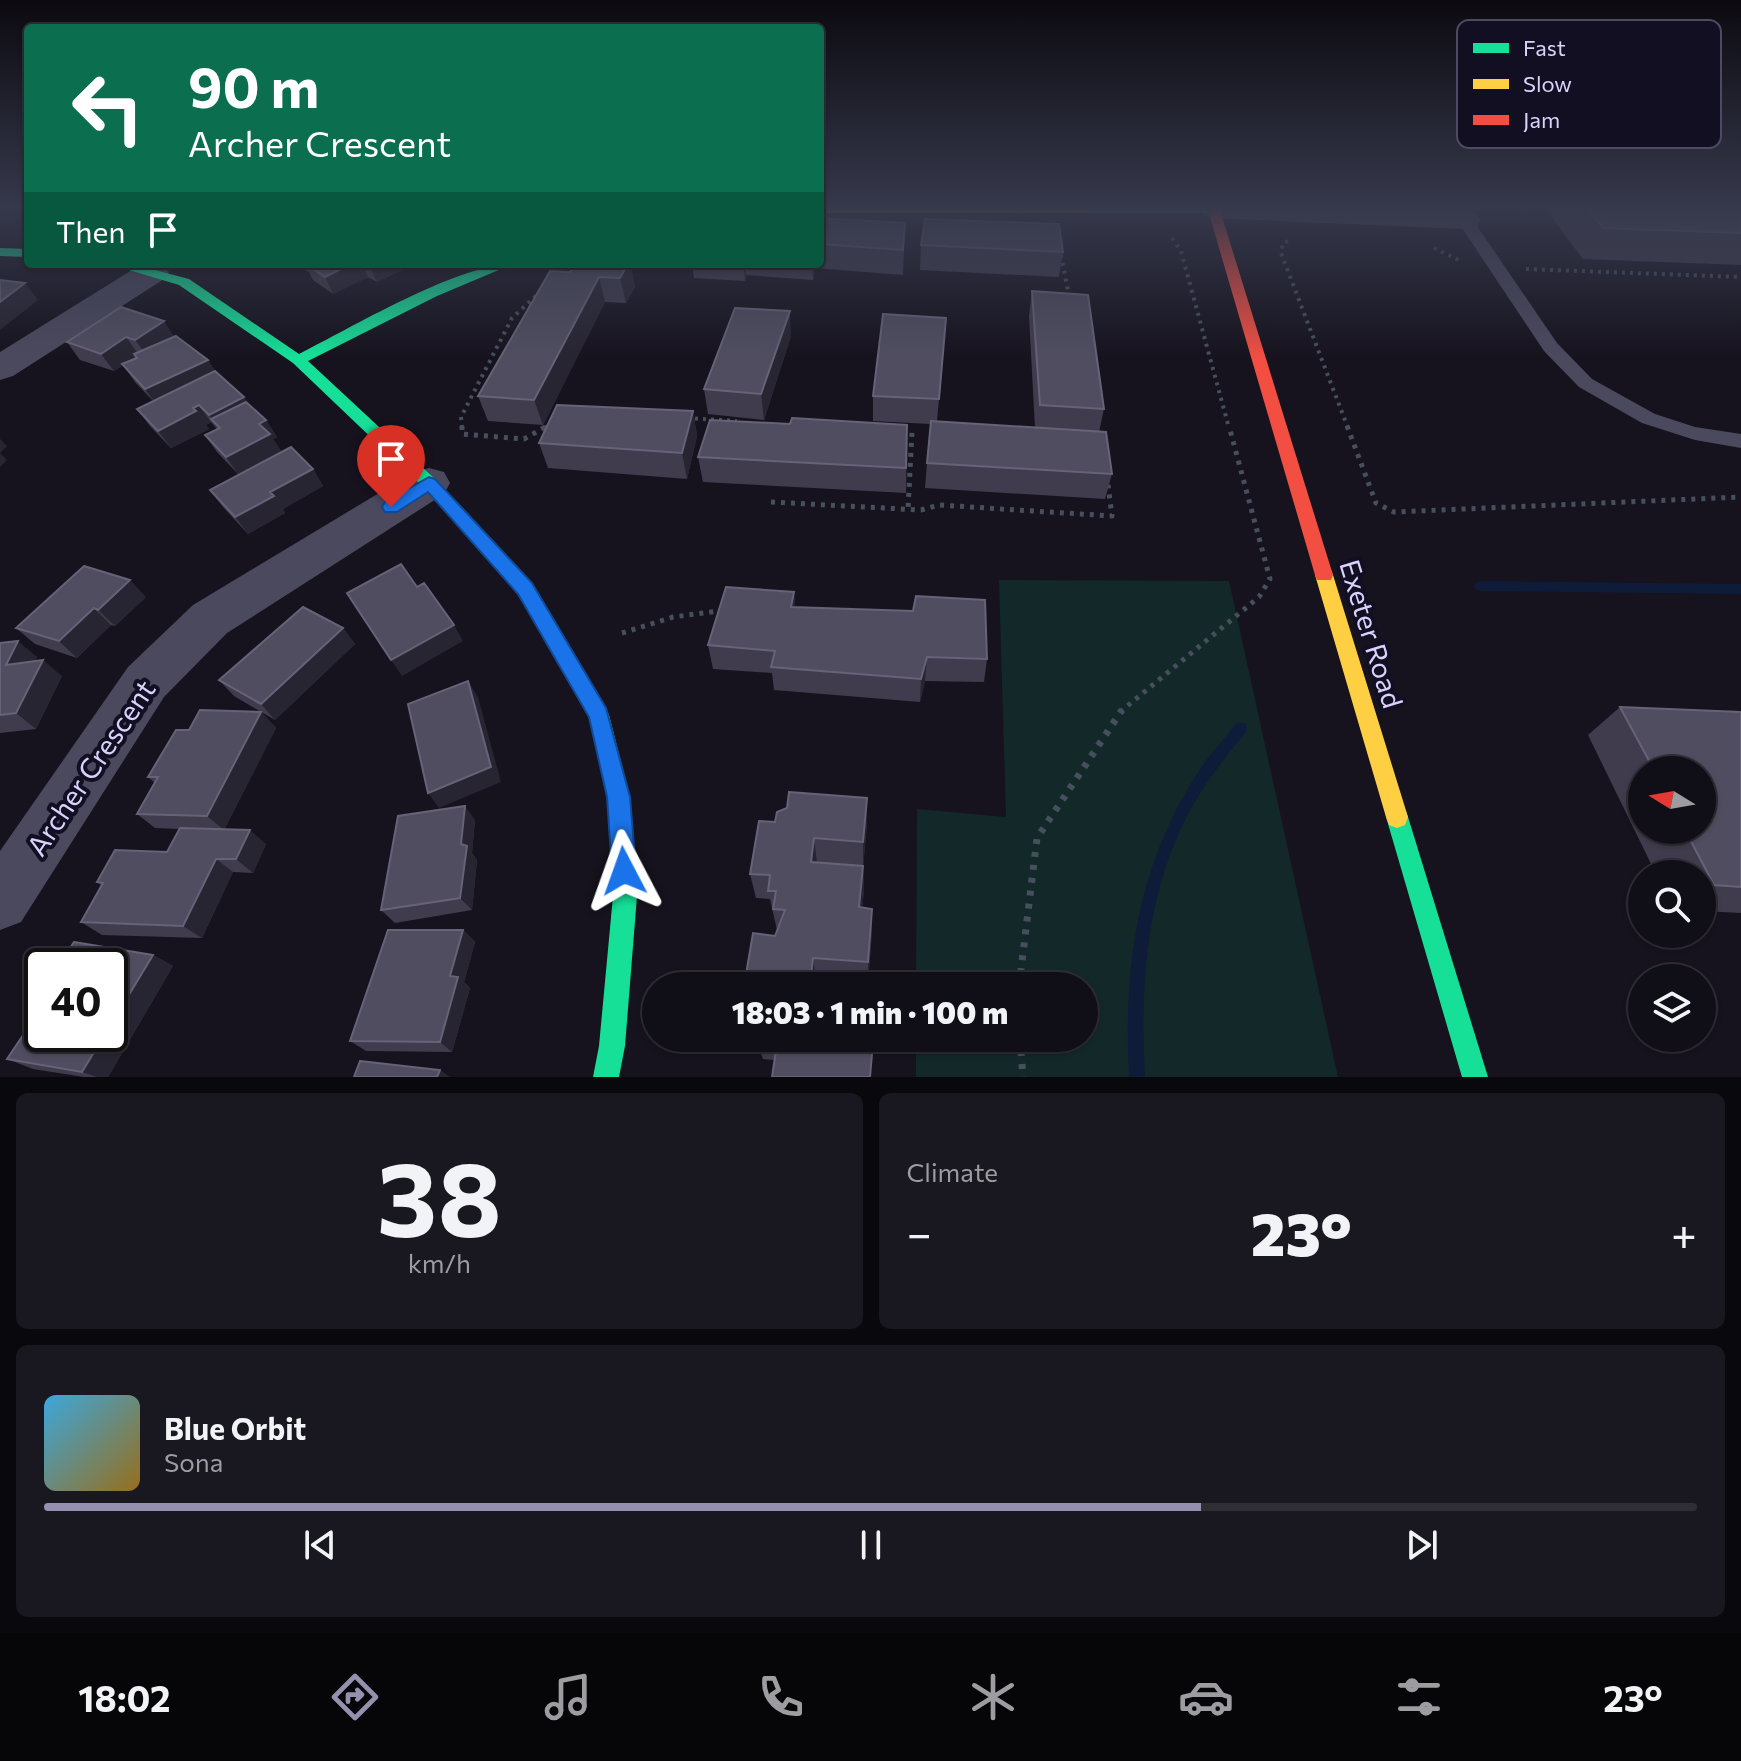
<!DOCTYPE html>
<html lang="en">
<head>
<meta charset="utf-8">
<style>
  body { margin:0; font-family:Commissioner,sans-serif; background:#19171f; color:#f1f3f6; height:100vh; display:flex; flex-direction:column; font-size:30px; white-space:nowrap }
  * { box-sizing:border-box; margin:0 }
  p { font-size:26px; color:#9c9ca1 }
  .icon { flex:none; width:44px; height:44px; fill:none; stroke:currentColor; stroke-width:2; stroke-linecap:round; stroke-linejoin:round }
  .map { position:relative; height:1077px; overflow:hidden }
  .side { display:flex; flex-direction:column; gap:16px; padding:16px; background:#09080c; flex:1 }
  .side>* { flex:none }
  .hud { position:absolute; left:24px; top:24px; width:800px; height:244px; border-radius:8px; box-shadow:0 2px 6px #0004,0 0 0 2px #302e35; background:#0b6e4f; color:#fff; overflow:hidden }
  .needle { width:52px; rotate:281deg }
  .fabs { position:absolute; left:1628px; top:756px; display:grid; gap:16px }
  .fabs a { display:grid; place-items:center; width:88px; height:88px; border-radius:50%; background:#100e16; box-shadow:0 2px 6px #0004,0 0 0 2px #302e35; font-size:40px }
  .speed { position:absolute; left:24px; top:948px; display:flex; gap:16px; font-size:40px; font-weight:700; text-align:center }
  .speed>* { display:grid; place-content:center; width:104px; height:104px; border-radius:50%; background:#100e16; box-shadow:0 2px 6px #0004,0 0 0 2px #302e35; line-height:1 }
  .speed .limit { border:4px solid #111; border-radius:12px; background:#fff; color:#111 }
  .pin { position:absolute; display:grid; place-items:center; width:68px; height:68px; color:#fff; margin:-82px -34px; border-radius:50% 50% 50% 0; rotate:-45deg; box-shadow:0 0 8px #0007 }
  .pin .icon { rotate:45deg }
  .me { position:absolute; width:88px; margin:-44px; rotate:356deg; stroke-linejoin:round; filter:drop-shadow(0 0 6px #0008) }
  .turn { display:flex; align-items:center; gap:28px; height:168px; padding:0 32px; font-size:36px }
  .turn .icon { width:104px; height:104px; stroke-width:2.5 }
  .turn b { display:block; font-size:56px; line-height:68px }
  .then { display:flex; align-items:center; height:76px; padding:0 32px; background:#0003; gap:16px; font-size:30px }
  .big { font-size:60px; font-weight:800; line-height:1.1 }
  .side .card { flex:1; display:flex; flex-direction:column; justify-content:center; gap:12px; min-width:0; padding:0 28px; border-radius:12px; background:#19171f }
  .side .dial { align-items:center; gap:0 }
  .dial b { font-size:104px; line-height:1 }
  .song { display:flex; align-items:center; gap:24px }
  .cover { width:96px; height:96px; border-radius:12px; background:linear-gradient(135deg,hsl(200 70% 55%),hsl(40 70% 35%)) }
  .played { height:8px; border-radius:4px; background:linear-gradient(90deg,#9590ae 70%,#302e35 70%) }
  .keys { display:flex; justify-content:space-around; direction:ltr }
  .heat { display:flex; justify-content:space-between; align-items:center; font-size:44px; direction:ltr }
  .side .tiles { flex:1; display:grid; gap:16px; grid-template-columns:1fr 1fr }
  .card:last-child { grid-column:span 2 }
  .trip { position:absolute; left:642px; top:972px; width:456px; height:80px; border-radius:40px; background:#100e16; box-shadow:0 2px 6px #0004,0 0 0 2px #302e35; font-weight:800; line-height:80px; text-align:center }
  .tabs { display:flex; height:128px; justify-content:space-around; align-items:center; background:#060609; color:#9c9ca1 }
  .tabs .icon { width:56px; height:56px }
  .tabs .current { color:#9590ae }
  .tabs b { font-size:36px; color:#f1f3f6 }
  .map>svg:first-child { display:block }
  .green { fill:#132829 }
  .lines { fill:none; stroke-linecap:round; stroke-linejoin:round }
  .stream { fill:#0e1c3a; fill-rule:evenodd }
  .path-far2 { stroke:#46505d; stroke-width:4; stroke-dasharray:3 5; stroke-linecap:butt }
  .path-far1 { stroke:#46505d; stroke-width:5; stroke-dasharray:4 6; stroke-linecap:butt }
  .path { stroke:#46505d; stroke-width:7; stroke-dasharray:5 8; stroke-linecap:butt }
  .lane { fill:#4b495e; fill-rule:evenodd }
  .street { fill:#4b495e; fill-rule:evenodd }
  .fast { fill:#16e098; fill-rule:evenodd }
  .slow { fill:#ffcf43; fill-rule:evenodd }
  .jam { fill:#f24e42; fill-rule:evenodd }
  .wall { fill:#403c4d; fill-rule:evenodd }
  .shaded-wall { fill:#282532 }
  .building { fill:#504d60; stroke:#666278; stroke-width:2 }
  .route { fill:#1a73e8; stroke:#114b97; stroke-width:2 }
  .labels { text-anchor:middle; stroke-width:8; stroke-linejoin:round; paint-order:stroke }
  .street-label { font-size:28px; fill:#d9d3fc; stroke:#130f22 }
  .key { fill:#130f22; stroke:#4e4a63; stroke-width:2 }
  .key-label { font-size:22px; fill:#d9d3fc }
</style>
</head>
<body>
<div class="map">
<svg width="1741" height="1077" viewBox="0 0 1741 1077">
  <rect width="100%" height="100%" fill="#16131e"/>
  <!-- green -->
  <path class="green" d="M999,580L1229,581L1338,1077H916V1038H1084V986H916L917,809L1006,817Z"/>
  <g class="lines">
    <!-- stream -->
    <path class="stream" d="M1480,581L1741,584V594L1480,591L1476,589L1474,586L1476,583Z
      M1241,722L1246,724L1247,728L1246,732C1226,756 1207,780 1192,807C1146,889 1140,985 1145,1077H1129C1123,962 1138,859 1205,762C1215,749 1226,736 1236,724Z"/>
    <!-- path-far2 -->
    <path class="path-far2" d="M1172,238L1181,251L1229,428
      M1288,241L1283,243L1281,253L1348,428
      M1434,248L1461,261
      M1061,255L1068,291
      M1526,269L1741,277
      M687,418L737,421
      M462,428L461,417L512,318L539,293
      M544,428L551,424"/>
    <!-- path-far1 -->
    <path class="path-far1" d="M462,426V434L524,439L547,426
      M1347,426L1376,503L1394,512L1741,497
      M903,431L912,432L908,509
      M771,502L921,510L939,505L1112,516L1108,485
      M622,633L673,617L726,610
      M1120,712L1259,597L1270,579L1229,426"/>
    <!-- path -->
    <path class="path" d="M1019,986L1037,838L1122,710
      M1020,1038L1023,1077"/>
    <!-- lane -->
    <path class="lane" d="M1448,207H1464L1557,343L1592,379L1655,414L1695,427L1741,434V448L1695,440L1642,423L1579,387L1544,351Z"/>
    <!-- street -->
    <path class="street" d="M1200,207H1376L1465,211L1476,213L1481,220L1476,227L1465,229L1214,218L1203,216Z
      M140,265L160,264L169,272L164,279L13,376L0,380V352Z
      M429,468L444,472L450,483L444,494L227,633L164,697L21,922L0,930V851L128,667L193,605L414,472Z"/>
    <!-- fast -->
    <path class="fast" d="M1079,207H1219L1220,209L1214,213H1084L1080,212Z
      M0,248L28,249V257L0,256Z
      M109,264H132L189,279L299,354C351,328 458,264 513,264L437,296L308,361L435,479L532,583L609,715L630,797L637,896L625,1046L619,1077H593L599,1046L613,896L608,797L589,717L518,593L423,487L293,363L179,285Z
      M1397,806L1405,809L1408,817L1488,1077H1462L1386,817L1389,809Z"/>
    <!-- slow -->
    <path class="slow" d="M820,207H1089L1090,209L1084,213H820Z
      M1324,568L1331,570L1333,575L1408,817L1405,825L1397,828L1389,825L1386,817L1315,575L1317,570Z"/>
    <!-- jam -->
    <path class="jam" d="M1207,207H1219L1333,575L1331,580H1317L1315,575Z"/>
  </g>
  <!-- wall -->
  <path class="wall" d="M1544,207H1741V265L1583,259Z
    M820,218L905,223L903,275L815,268L813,280L746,275L745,281L694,278L692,264H820Z
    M921,245L1063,252L1059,277L920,270Z
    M290,264H404L406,268L377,282L368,277L333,294L313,280L309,272Z
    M575,264H630L635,287L626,303L605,302L543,425L488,421L478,396Z
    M1032,291L1104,409L1099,432L1112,474L1105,499L925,488L930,424L873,421V396L946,318L937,421L1035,428L1029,316Z
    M121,307L174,336L208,360L215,371L244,397L248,404L266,420L277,437L273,439L281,451L238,474L217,452L205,435L217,429L211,422L206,425L209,429L171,448L150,426L137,409L153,401L135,382L123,365L114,371L80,360L67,342Z
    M791,336L764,420L708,414L704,389Z
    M693,411L697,436L687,479L548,468L539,443Z
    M790,424L907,425L906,493L703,482L698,457Z
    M313,469L323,486L283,509L285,513L248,534L223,507L210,490Z
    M794,592L795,607L987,659L984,682L925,681L920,702L774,690L772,673L713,669L708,645Z
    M146,597L115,626L111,625L77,658L35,644L16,628Z
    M343,628L355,644L275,720L234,696L219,680Z
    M0,643L37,657L35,661L62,676L36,729L0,733Z
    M1620,707L1741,712V913L1702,911V874H1656L1588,735ZM1642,770H1702V830H1642Z
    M261,712L276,728L224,830L266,844L253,873L233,872L202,938L102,935L81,922L101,885L97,882L167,852L179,829L155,828L137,814L155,783L148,777L189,730Z
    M475,820L472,853L477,860L472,910L395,923L381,910Z
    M775,822L867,824L863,867L864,890L862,908L872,909V931L868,983L816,979V984L744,986L775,936L777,930L770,899L756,898L750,874Z
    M463,930L475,942L464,982L470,988L452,1052L366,1051L350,1041Z
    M153,955L173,966L108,1077H84L33,1069L7,1059Z
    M861,1041L873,1059L774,1060L763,1059L757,1042Z"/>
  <!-- shaded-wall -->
  <path class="shaded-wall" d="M351,264H362L368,277L333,294L325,277Z
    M372,264H404L406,268L377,282L369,265Z
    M628,264H630L635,287L626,303L620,278Z
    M743,264H745L746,275L745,281Z
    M812,264H815L813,280Z
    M599,277L605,302L543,425L534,400Z
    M25,283L38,300L0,330V302Z
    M790,311L791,336L764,420L761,394Z
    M164,321L175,338L148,357L135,340Z
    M126,337L139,355L114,371L101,354Z
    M208,360L219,378L158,407L145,389Z
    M244,397L255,414L216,424L209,415Z
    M199,405L211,422L206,425L209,429L171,448L158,431Z
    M693,411L697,436L687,479L682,453Z
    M266,420L277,437L273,439L281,451L238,474L226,457L259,424Z
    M0,439L7,446L0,453L7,460L0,467Z
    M313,469L323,486L283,509L285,513L248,534L235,517L270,492Z
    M130,580L146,597L115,626L98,610Z
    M794,592L796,616L791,607Z
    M94,608L111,625L77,658L59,641Z
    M454,625L463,641L402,676L391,660Z
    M343,628L355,644L275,720L261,704Z
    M18,641L37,657L25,681L6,665Z
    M927,657L925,681L920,702L921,679Z
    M43,660L62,676L36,729L16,713Z
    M468,681L478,697L501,782L439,808L428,793Z
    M261,712L276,728L224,830L207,816Z
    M867,798V824L863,867V842Z
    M465,806L475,820L472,853L477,860L472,910L460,898L461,844Z
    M250,830L266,844L253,873L236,859Z
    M814,838L817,863L811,862Z
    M216,859L233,872L202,938L183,926Z
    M863,866L864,890L860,930L859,907Z
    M872,909V931L868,983V962Z
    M463,930L475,942L464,982L470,988L452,1052L440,1042L450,976Z
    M153,955L173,966L108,1077H97L82,1072L105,1034H110V1026Z
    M813,958L816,979L815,986H811Z
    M440,1070L450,1077H437Z"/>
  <!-- building -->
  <path class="building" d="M1586,207H1741V233L1603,228Z
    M820,218L905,223L903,250L820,244Z
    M925,219L1059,224L1063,252L921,245Z
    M306,264H351L325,277Z
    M575,264H628L620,278L599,277L534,400L478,396L550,271L570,272Z
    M0,280L25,283L0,302Z
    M1032,291L1088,295L1104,409L1040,405Z
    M121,307L164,321L135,340L126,337L101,354L67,342Z
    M735,308L790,311L761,394L704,389Z
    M883,314L946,318L939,399L873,396Z
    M176,336L208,360L145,389L122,364L137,358L134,354Z
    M215,371L244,397L209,415L199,405L193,408L196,411L158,431L137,409Z
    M246,402L266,420L259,424L270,434L226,457L205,435L220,428L211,419Z
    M557,405L693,411L682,453L539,443Z
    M792,418L907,425L906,468L698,457L710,420L790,424Z
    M931,421L1106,432L1112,474L927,463Z
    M291,447L313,469L270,492L274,496L235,517L210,490Z
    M401,564L417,587L424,583L454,625L391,660L347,593Z
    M84,566L130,580L98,610L94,608L59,641L16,628Z
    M726,587L794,592L791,607L913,611L916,596L985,600L987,659L927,657L921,679L771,667L775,651L708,645Z
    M303,607L343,628L261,704L219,680Z
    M18,641L6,665L43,660L16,713L0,715V643Z
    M468,681L491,767L428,793L408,704Z
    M1620,707L1741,712V887L1714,885L1685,830H1702V770H1654Z
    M200,710L261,712L207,816L137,814L158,777H148L176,730H189Z
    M789,792L867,798L863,842L814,838L811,862L863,866L859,907L872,909L868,962L813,958L810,984L844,986H744L753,933L775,936L785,910L773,909L776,891H768L770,875L750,874L759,821L775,822L777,812L787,808Z
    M465,806L461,844L467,846L460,898L381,910L398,816Z
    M180,828L250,830L236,859H216L183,926L81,922L103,883L97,882L115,850L167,852Z
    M388,930H463L450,976L458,977L440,1042L350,1041Z
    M74,942L153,955L110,1026V966H58Z
    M42,991V1034H105L82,1072L7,1059L42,1007L34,1003Z
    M757,1038H860L859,1041L873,1042L870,1077H772L777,1044L757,1042Z
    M360,1061L440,1070L437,1077H354Z"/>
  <!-- sky -->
  <linearGradient id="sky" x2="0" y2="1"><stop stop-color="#0c0a10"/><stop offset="0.58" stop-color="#36394c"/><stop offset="1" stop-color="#36394c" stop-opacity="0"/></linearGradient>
  <rect width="1741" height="358" fill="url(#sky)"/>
  <!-- route -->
  <path class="route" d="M429,477L435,479L532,583L606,708L630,797L636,871L632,879L624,883L615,879L612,871L607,797L589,717L518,594L428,492L397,512H385L382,507L385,502Z"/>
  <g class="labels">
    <!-- street labels -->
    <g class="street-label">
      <text transform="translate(1371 634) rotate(73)" y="10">Exeter Road</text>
      <text transform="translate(91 768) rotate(-56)" y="10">Archer Crescent</text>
    </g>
  </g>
  <!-- legend -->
  <rect x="1457" y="20" width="264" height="128" rx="12" class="key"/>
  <rect x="1473" y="43" width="36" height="10" fill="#16e098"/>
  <rect x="1473" y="79" width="36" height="10" fill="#ffcf43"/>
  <rect x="1473" y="115" width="36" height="10" fill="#f24e42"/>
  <g class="key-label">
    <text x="1523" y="56">Fast</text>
    <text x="1523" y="92">Slow</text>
    <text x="1523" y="128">Jam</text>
  </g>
</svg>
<div class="fabs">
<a><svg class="needle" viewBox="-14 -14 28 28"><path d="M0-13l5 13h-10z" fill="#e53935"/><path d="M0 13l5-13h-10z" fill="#9c9ca1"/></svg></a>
<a><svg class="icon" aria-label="search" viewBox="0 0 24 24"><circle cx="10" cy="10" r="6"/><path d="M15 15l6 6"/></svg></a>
<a><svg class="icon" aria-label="layers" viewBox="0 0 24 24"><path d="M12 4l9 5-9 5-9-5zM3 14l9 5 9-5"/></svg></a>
</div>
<div class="speed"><div class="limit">40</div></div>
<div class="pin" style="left:391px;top:507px;background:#d93025"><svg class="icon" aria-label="arrive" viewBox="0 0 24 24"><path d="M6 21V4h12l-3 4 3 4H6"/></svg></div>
<svg class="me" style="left:624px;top:871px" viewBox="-20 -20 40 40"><path d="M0-17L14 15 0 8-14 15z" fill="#1a73e8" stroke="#fff" stroke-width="4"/></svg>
<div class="trip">18:03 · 1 min · 100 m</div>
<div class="hud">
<div class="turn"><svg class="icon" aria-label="left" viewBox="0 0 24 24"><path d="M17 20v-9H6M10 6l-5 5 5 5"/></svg><div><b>90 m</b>Archer Crescent</div></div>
<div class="then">Then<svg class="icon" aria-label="arrive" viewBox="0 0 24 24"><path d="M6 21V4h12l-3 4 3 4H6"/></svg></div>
</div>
</div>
<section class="side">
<div class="tiles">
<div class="card dial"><b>38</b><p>km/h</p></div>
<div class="card"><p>Climate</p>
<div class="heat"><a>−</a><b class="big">23°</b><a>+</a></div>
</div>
<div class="card">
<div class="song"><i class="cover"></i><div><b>Blue Orbit</b><p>Sona</p></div></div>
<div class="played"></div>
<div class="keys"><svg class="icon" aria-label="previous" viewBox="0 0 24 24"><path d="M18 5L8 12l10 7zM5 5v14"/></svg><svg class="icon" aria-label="pause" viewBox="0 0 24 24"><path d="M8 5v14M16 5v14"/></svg><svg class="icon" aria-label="next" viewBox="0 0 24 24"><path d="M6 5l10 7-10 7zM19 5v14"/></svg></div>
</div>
</div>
</section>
<nav class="tabs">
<b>18:02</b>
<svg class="icon current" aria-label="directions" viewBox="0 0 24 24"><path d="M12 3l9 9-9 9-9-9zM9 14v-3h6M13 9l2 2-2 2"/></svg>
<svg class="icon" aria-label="music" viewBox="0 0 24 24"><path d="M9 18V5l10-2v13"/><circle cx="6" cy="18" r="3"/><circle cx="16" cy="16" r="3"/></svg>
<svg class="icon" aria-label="phone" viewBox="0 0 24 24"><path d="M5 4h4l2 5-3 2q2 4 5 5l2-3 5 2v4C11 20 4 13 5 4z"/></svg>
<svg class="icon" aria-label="climate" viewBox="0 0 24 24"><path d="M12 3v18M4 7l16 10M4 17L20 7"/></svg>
<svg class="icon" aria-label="car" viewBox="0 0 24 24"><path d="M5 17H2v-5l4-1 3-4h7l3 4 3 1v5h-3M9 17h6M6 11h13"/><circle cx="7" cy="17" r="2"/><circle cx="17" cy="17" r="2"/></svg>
<svg class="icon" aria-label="filters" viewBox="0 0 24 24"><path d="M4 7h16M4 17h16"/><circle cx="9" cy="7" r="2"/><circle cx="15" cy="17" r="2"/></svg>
<b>23°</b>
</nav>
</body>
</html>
